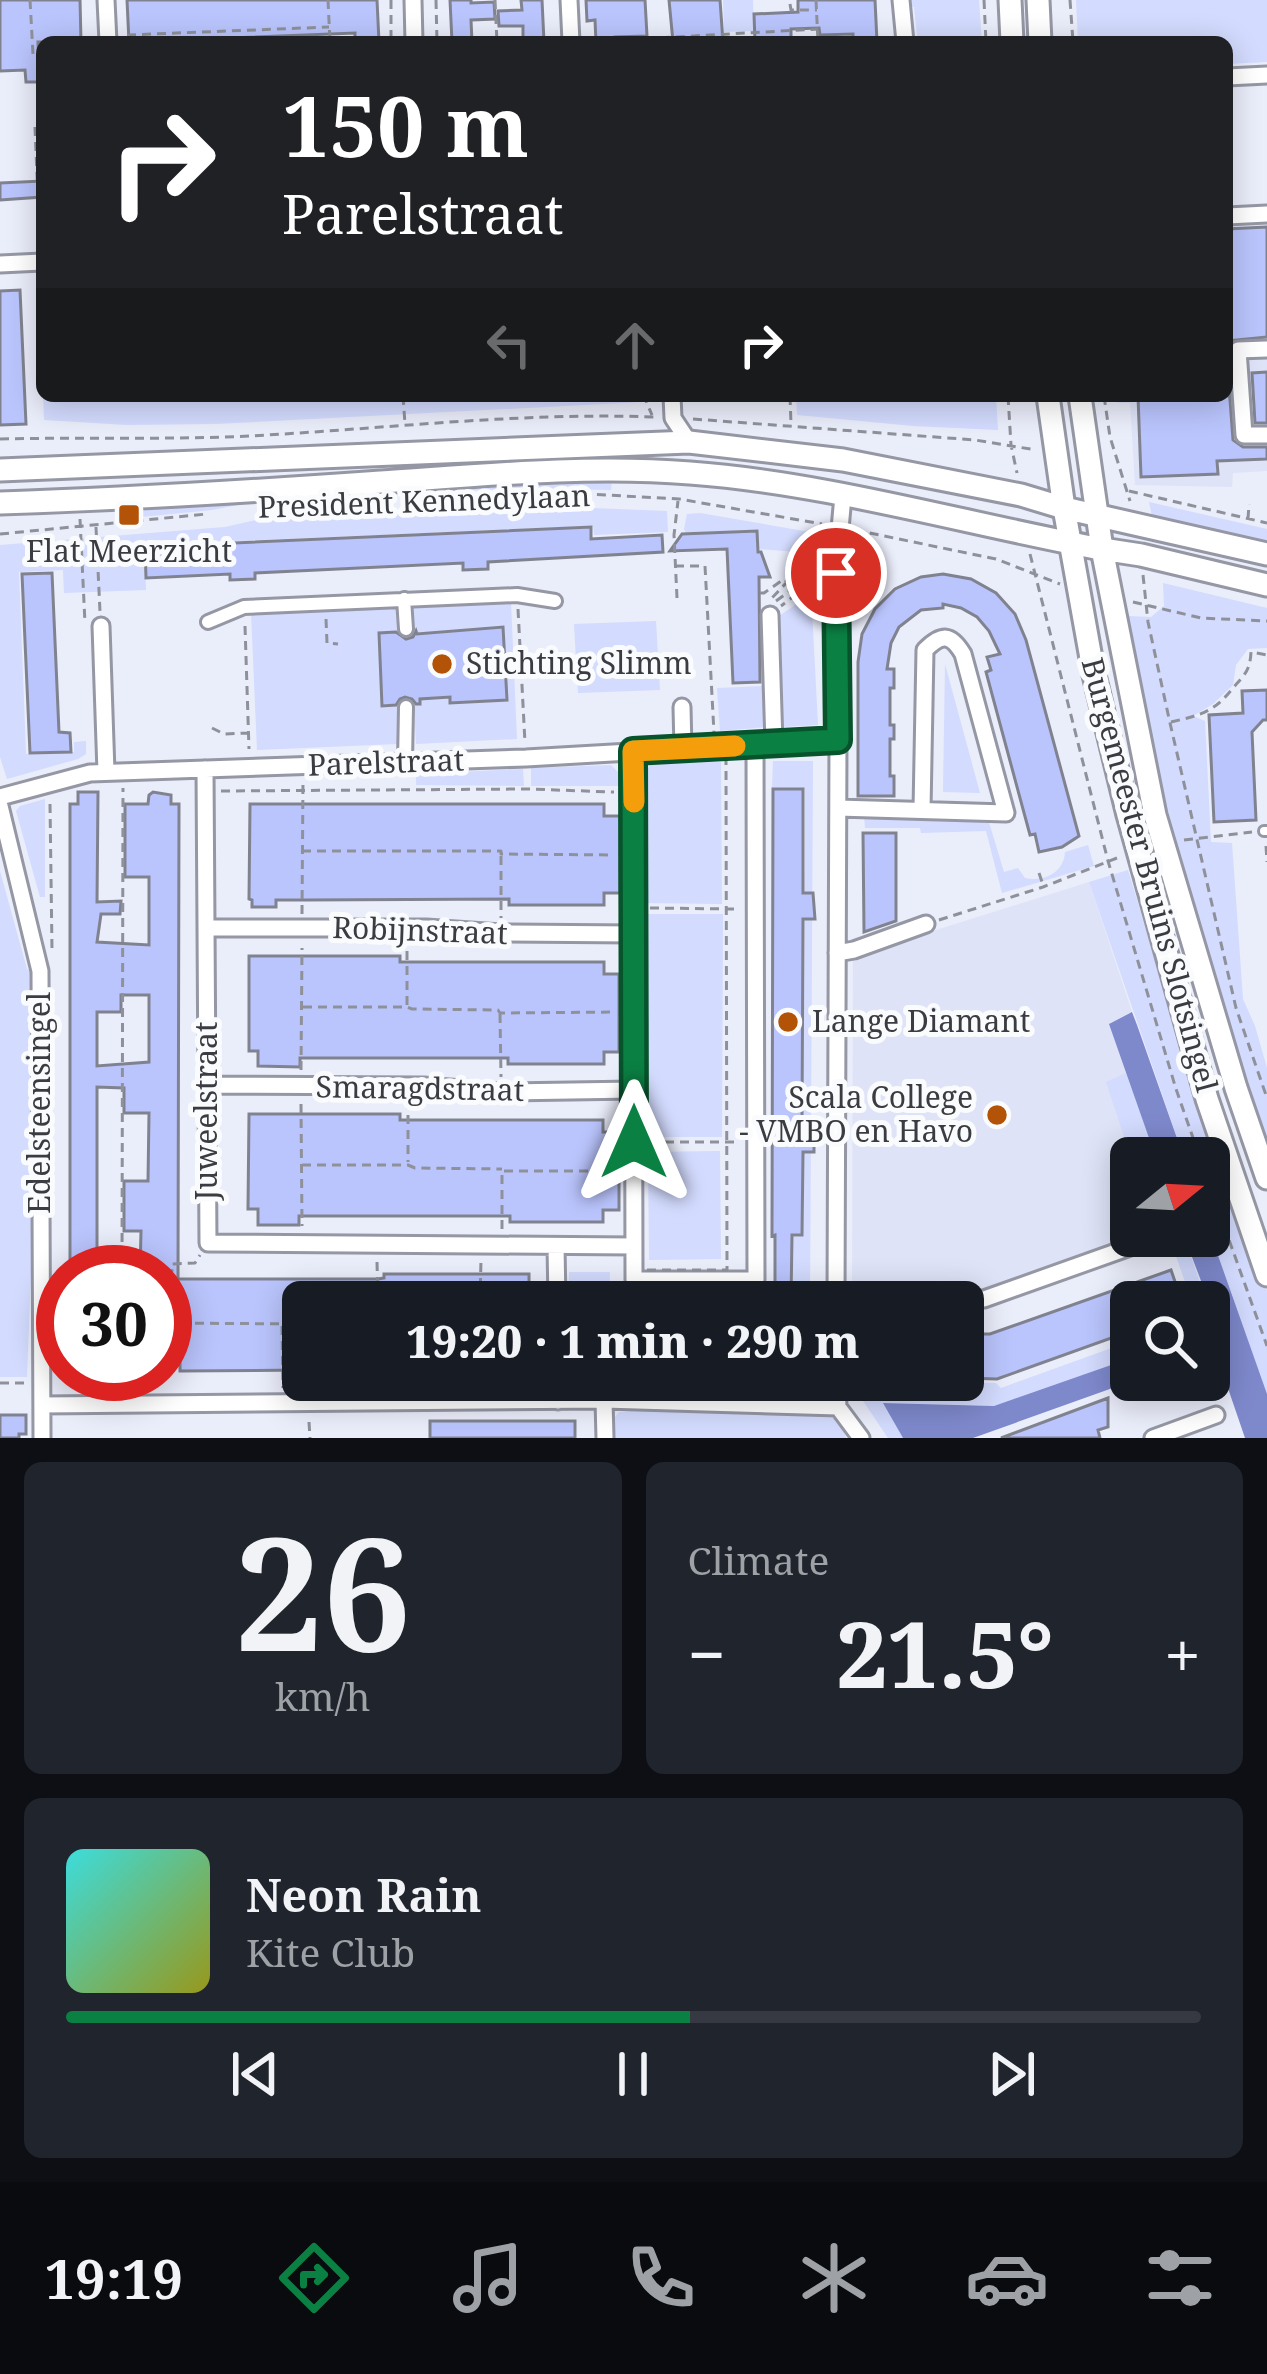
<!DOCTYPE html>
<html lang="en">
<head>
<meta charset="utf-8">
<style>
  body { margin:0; font-family:"Noto Serif",serif; background:#20242c; color:#f1f3f6; height:100vh; display:flex; flex-direction:column; font-size:45px; white-space:nowrap }
  * { box-sizing:border-box; margin:0 }
  p { font-size:39px; color:#9ea1a6 }
  .icon { flex:none; width:66px; height:66px; fill:none; stroke:currentColor; stroke-width:2; stroke-linecap:round; stroke-linejoin:round }
  .map { position:relative; height:1438px; overflow:hidden }
  .side { display:flex; flex-direction:column; gap:24px; padding:24px; background:#0d0f14; flex:1 }
  .side>* { flex:none }
  .top-card { position:absolute; left:36px; top:36px; width:1197px; height:366px; border-radius:18px; box-shadow:0 6px 30px #0003; background:#202124; color:#fff; overflow:hidden }
  .needle { width:78px; rotate:72deg }
  .controls { position:absolute; left:1110px; top:1137px; display:grid; gap:24px }
  .controls a { display:grid; place-items:center; width:120px; height:120px; border-radius:18px; background:#171b24; box-shadow:0 6px 30px #0003; font-size:60px }
  .speed { position:absolute; left:36px; top:1245px; display:flex; gap:24px; font-size:60px; font-weight:700; text-align:center }
  .speed>* { display:grid; place-content:center; width:156px; height:156px; border-radius:50%; background:#171b24; box-shadow:0 6px 30px #0003; line-height:1 }
  .speed .limit { border:18px solid #d22; background:#fff; color:#111 }
  .pin { position:absolute; display:grid; place-items:center; width:102px; height:102px; color:#fff; margin:-51px; border:6px solid #fff; border-radius:50%; box-shadow:0 3px 12px #0007 }
  .me { position:absolute; width:132px; margin:-66px; rotate:0deg; stroke-linejoin:round; filter:drop-shadow(0 0 9px #0008) }
  .turn { display:flex; align-items:center; gap:42px; height:252px; padding:0 48px; font-size:54px }
  .turn .icon { width:156px; height:156px; stroke-width:2.5 }
  .turn b { display:block; font-size:84px; line-height:102px }
  .lanes { display:flex; align-items:center; height:114px; padding:0 48px; background:#0003; justify-content:center; gap:60px; direction:ltr }
  .lanes .off { opacity:.35 }
  .big { font-size:90px; font-weight:800; line-height:1.1 }
  .side .tile { flex:1; display:flex; flex-direction:column; justify-content:center; gap:18px; min-width:0; padding:0 42px; border-radius:18px; background:#20242c }
  .side .dial { align-items:center; gap:0 }
  .dial b { font-size:156px; line-height:1 }
  .song { display:flex; align-items:center; gap:36px }
  .cover { width:144px; height:144px; border-radius:18px; background:linear-gradient(135deg,hsl(180 70% 55%),hsl(60 70% 35%)) }
  .played { height:12px; border-radius:6px; background:linear-gradient(90deg,#0b8043 55%,#363941 55%) }
  .keys { display:flex; justify-content:space-around; direction:ltr }
  .heat { display:flex; justify-content:space-between; align-items:center; font-size:66px; direction:ltr }
  .side .tiles { flex:1; display:grid; gap:24px; grid-template-columns:1fr 1fr }
  .tile:last-child { grid-column:span 2 }
  .trip { position:absolute; left:282px; top:1281px; width:702px; height:120px; border-radius:18px; background:#171b24; box-shadow:0 6px 30px #0003; font-weight:800; line-height:120px; text-align:center }
  .tab-bar { display:flex; height:192px; justify-content:space-around; align-items:center; background:#090b0e; color:#9ea1a6 }
  .tab-bar .icon { width:84px; height:84px }
  .tab-bar .on { color:#0b8043 }
  .tab-bar b { font-size:54px; color:#f1f3f6 }
  .map>svg:first-child { display:block }
  .built { fill:#dee3f7 }
  .green { fill:#d3dbfe }
  .water { fill:#7e89cc }
  .building { fill:#bac5fd; stroke:#80838f; stroke-width:3; fill-rule:evenodd }
  .lines { fill:none; stroke-linecap:round; stroke-linejoin:round }
  .service-casing { stroke:#9597a4; stroke-width:14 }
  .pedestrian-casing { stroke:#9597a4; stroke-width:18 }
  .minor-casing { stroke:#9597a4; stroke-width:21 }
  .tertiary-casing { stroke:#9597a4; stroke-width:27 }
  .secondary-casing { stroke:#9597a4; stroke-width:27 }
  .path { stroke:#8f919a; stroke-width:3; stroke-dasharray:9 6; stroke-linecap:butt }
  .service { stroke:#fff; stroke-width:8 }
  .pedestrian { stroke:#fff; stroke-width:12 }
  .minor { stroke:#fff; stroke-width:15 }
  .tertiary { stroke:#fff; stroke-width:21 }
  .secondary { stroke:#fff; stroke-width:21 }
  .route-casing { stroke:#07532c; stroke-width:30 }
  .route { stroke:#0b8043; stroke-width:21 }
  .slow { stroke:#f59e0b; stroke-width:21 }
  .poi-dot { fill:#b25307; stroke:#fafbfd; stroke-width:4.5 }
  .labels { text-anchor:middle; stroke-width:10; stroke-linejoin:round; paint-order:stroke }
  .street-label { font-size:30px; fill:#3a3c41; stroke:#fafbfd }
  .poi-label { font-size:30px; fill:#3a3c41; stroke:#fafbfd; text-anchor:start }
</style>
</head>
<body>
<div class="map">
<svg width="1267" height="1438" viewBox="0 0 1267 1438">
  <rect width="100%" height="100%" fill="#eaedfa"/>
  <!-- built -->
  <path class="built" d="M1267,219V471L1233,473L1232,487L1135,485L1130,403H1117L1116,396H1227V221Z
    M1089,882L1132,1012L1110,1023L1156,1158H1131L1133,1236L978,1292L852,1295L853,956Z"/>
  <!-- green -->
  <path class="green" d="M723,0H753L754,31L724,32Z
    M908,0H979L982,42H913L912,37L917,36L914,7L909,6Z
    M1076,0H1267V62L1227,64V42H1078Z
    M43,396H644L642,402L215,424L126,425L44,420Z
    M796,396H996L998,430L913,426L797,415Z
    M612,479L611,490L529,488L442,492L248,503L212,510L141,517L140,511L181,501L412,485Z
    M1149,502L1267,529V546L1152,516Z
    M516,505L667,511L668,532L594,535L593,526L144,545L146,590L64,593L63,570L19,572L26,754L74,752V742L86,741V754L78,759L7,779L0,757V545L225,527L261,519Z
    M700,513L821,534L822,554L759,549L757,530L686,533L684,529L687,514Z
    M1163,583L1267,608V648L1248,649L1236,665L1233,685L1213,704L1193,716L1205,721L1211,842L1232,843L1243,999L1255,1026L1267,1068V1145L1248,1097L1157,792L1128,635V616L1151,617L1164,606Z
    M803,591H811L818,725L783,727L779,616L801,601Z
    M511,603L517,739L416,744L409,606Z
    M399,606L397,744L257,750L251,612Z
    M656,621L660,690L578,693L574,624Z
    M945,664L980,793L943,792Z
    M764,686L766,727L720,731L717,688Z
    M773,761H813L810,1302H793V1237L803,1236L805,789L772,788Z
    M721,762L722,904L644,903L645,772L652,763Z
    M611,765L621,775V786H531V768Z
    M523,769L524,786L416,785V774Z
    M45,799V897H40L16,811L20,806Z
    M864,815L988,819L1004,872L1018,868L1025,878C1044,882 1064,873 1065,852L1088,845L1094,866L1002,893L986,831L921,833L920,828H865Z
    M1128,870L1182,1049L1267,1291V1409L1209,1230V1158H1184L1089,882Z
    M0,871L27,969L34,974L36,1018L29,1024L32,1249L27,1377H0Z
    M645,914H723L722,1137H644Z
    M1126,1073L1156,1158H1131L1106,1082Z
    M720,1151L721,1259L649,1260L648,1152Z
    M1169,1236H1184L1207,1302H1192Z
    M569,1272H610L609,1302H568Z
    M1131,1341V1358L994,1406L884,1403L903,1438H888L855,1389V1380L996,1383L1001,1388Z
    M645,1410L828,1411L843,1428L846,1438H614V1418L619,1412Z"/>
  <!-- water -->
  <path class="water" d="M1132,1012L1137,1025L1184,1158H1156L1109,1024Z
    M1209,1230L1267,1394V1438H1245L1219,1362L1216,1356L1209,1354V1330L1211,1329L1209,1302L1184,1236H1209Z
    M1131,1358V1380H1135L973,1438H903L883,1403L994,1406Z"/>
  <!-- building -->
  <path class="building" d="M0,0H80L81,42H38L39,82H26L25,70L0,71Z
    M127,0H377L379,42H355V33L129,42Z
    M450,0H471V3L494,2L495,19L471,20L472,42H452Z
    M521,0H542L544,42H523V26H499L498,11L522,10Z
    M586,0H645L647,36L615,37V42H596L595,20L587,21Z
    M669,0H720L723,42H673Z
    M798,0H875L877,42H853V34L820,35L819,28L791,29V42H755L754,14L798,12Z
    M42,181V197L0,200V183Z
    M1267,227V337L1227,341V229Z
    M20,290L26,424L0,425V291Z
    M1267,372V423H1255L1252,373Z
    M1228,374L1233,440L1243,447H1267V459L1217,461L1218,474L1141,477L1138,396H1227Z
    M591,527V539L662,535L663,552L488,562V569L463,570V563L255,573V579L230,580V574L146,578L145,547Z
    M757,531L758,552H761L770,577H759L760,682L733,683L727,549L670,551L682,534Z
    M52,573L59,732L70,733L71,752L30,753L22,574Z
    M943,574L971,579L996,593L1015,614L1026,640L1079,836L1062,847L1039,852L1035,834L1030,835L986,672L991,670L987,657L1000,654L989,631L977,617L961,608L943,604V608L921,610L899,627L891,643L887,669H894V688H890V725H894V739H890V776H894V796H858V662L862,634L875,609L895,589L921,577Z
    M503,627L507,700L450,703V697L420,699V704H416L412,699L405,697L400,699L396,705L382,706L379,633L396,632L406,639L413,637L416,631L417,634Z
    M1267,690V720H1263L1252,732L1256,820L1214,822L1209,715L1243,713L1242,691Z
    M773,789H803V893H813L815,919H803L802,1127H814V1152H803L802,1235H792L791,1302H775V1235L772,1236Z
    M78,792H98L97,902L121,901L120,914H101L97,942L149,945V877H125V804H148L149,795L153,792L171,795V804H179L178,1279H378L384,1278V1274H529V1302H482V1296H368V1302L303,1301V1370L180,1371V1362H165V1272H140L141,1231H124V1181H148L149,1113H124V1088L97,1087V1272H70V804H78ZM121,995H149V1062L97,1066V1012H121Z
    M250,804H604V816H620V893H604V905H509V899L305,900H276V907H252V900L249,899Z
    M863,833H896V921L864,932Z
    M249,956H400V962H604V974H619V1052H604V1064H508V1058H300V1067L258,1066V1051H249Z
    M249,1114H400V1120H603V1132H619V1210H603V1222H510V1216H299V1225H258V1209H248Z
    M1171,1270L1182,1302H1131V1331L997,1379L963,1378V1334H990Z
    M1108,1398V1427L1098,1430L1100,1438H1001Z
    M0,1415H26V1434H19V1438H0Z
    M430,1421H575V1438H430Z"/>
  <g class="lines">
    <!-- service casing -->
    <g class="service-casing">
      <path id="service" d="M1264,831H1267"/>
    </g>
    <!-- pedestrian casing -->
    <g class="pedestrian-casing">
      <path id="pedestrian" d="M404,599L406,629
        M208,622L244,607L517,595L555,601
        M405,762L406,707"/>
    </g>
    <!-- minor casing -->
    <g class="minor-casing">
      <path id="minor" d="M106,0L108,42
        M413,0L414,42
        M569,0L571,42
        M901,0L905,42
        M1227,77L1267,75
        M1227,216L1267,214
        M0,264L42,262
        M1267,349L1238,350L1244,435H1267
        M672,396L673,418L689,442
        M770,615L774,744
        M101,626L106,772
        M682,707L683,749
        M633,751L634,1280H756L755,745
        M205,769L208,1243L634,1246
        M0,797L90,773L526,758L838,740
        M0,806L40,971L42,1438
        M838,808L1006,813L963,654C951,634 942,633 925,650L922,810
        M206,928H426L501,933L634,934
        M837,953L854,950L926,924
        M207,1085L424,1086L501,1092L634,1090
        M556,1246L557,1302
        M836,1299H984L1161,1236
        M836,1302L838,740L836,573L843,496
        M558,1380V1401
        M837,1380L838,1407
        M604,1400L605,1438
        M42,1405L604,1400L838,1407L861,1438
        M1153,1438L1216,1415"/>
    </g>
    <!-- tertiary casing -->
    <g class="tertiary-casing">
      <path id="tertiary" d="M1267,554L1064,508L1094,675L1128,815L1207,1099L1267,1275
        M1267,585L1141,555L1102,549L1155,815L1236,1088L1267,1178"/>
    </g>
    <!-- secondary casing -->
    <g class="secondary-casing">
      <path id="secondary" d="M1010,0L1012,42
        M1038,0L1040,42
        M0,470L689,442L843,460L1021,495L1064,508L1048,396
        M0,503C127,499 254,491 381,482C484,475 588,465 690,473C827,483 967,524 1102,549L1080,396"/>
    </g>
    <!-- path -->
    <path class="path" d="M30,0L33,54
      M328,0L330,42
      M391,0V42
      M436,0L437,42
      M495,0L497,42
      M816,0L818,42
      M984,0L986,42
      M1070,0L1073,42
      M790,4L791,10H817
      M127,35L329,27
      M586,42L818,29
      M35,127L40,245
      M403,396L405,424
      M641,396L646,401L652,415
      M790,396L791,424
      M1008,396L1011,445L1017,473
      M1104,396L1110,437L1130,501
      M693,419L975,440L1036,450
      M0,439C83,437 166,440 249,436C383,429 519,412 654,417
      M1129,491L1267,523
      M552,492L679,499L822,524
      M80,519L85,623
      M1248,519L1249,504
      M96,527L100,612
      M855,530L996,559L1060,584
      M0,534L207,514
      M1030,554L1108,861L1176,1089L1200,1158
      M675,566H705L714,733
      M1143,575L1148,622L1170,723L1236,1008L1267,1098
      M760,593H764L784,579L787,582L772,598
      M677,598L674,535L678,501
      M776,601L794,588L798,593L781,606
      M1133,602L1201,618L1267,621
      M518,609L525,743
      M326,619L327,643L338,644
      M245,626L249,749
      M1171,722C1201,715 1214,712 1233,688C1245,674 1250,671 1251,652L1267,655
      M212,728L224,734L249,733
      M726,756L727,1270H638L640,760Z
      M221,791L527,789L614,792
      M50,804L52,950
      M1184,840L1252,832
      M1266,846L1267,862
      M302,851H501V854L614,855
      M501,856V918
      M1039,873L1043,885
      M650,908L736,909
      M302,914L303,780
      M939,920L1043,887L1117,858
      M407,1005V942
      M303,1007H407L412,1009L498,1010L500,1013L616,1012
      M500,1014L501,1077
      M301,1070L302,948
      M408,1100V1162
      M301,1104L302,1226
      M650,1142H736
      M302,1165H408L415,1168L502,1169
      M1209,1184L1267,1346
      M502,1229V1171H614
      M377,1262L378,1302
      M122,1272L123,788
      M165,1273L172,1271V1264L195,1263L200,1255
      M480,1302L481,1259
      M165,1323L303,1324
      M282,1326L283,1388
      M0,1383H26
      M121,1390V1374
      M309,1422L310,1438"/>
    <!-- service -->
    <use href="#service" class="service"/>
    <!-- pedestrian -->
    <use href="#pedestrian" class="pedestrian"/>
    <!-- minor -->
    <use href="#minor" class="minor"/>
    <!-- tertiary -->
    <use href="#tertiary" class="tertiary"/>
    <!-- secondary -->
    <use href="#secondary" class="secondary"/>
  </g>
  <g class="lines">
    <!-- route casing -->
    <g class="route-casing">
      <path id="route" d="M634,1142L633,751L838,740L836,573"/>
    </g>
    <!-- route -->
    <use href="#route" class="route"/>
    <!-- slow -->
    <path class="slow" d="M634,802L633,751L735,746"/>
  </g>
  <!-- markers -->
  <g class="poi-dot">
    <rect x="117" y="503" width="24" height="24" rx="6"/>
    <circle cx="442" cy="664" r="12"/>
    <circle cx="788" cy="1022" r="12"/>
    <circle cx="997" cy="1115" r="12"/>
  </g>
  <g class="labels">
    <!-- street labels -->
    <g class="street-label">
      <text transform="translate(424 502) rotate(-2)" y="10">President Kennedylaan</text>
      <text transform="translate(386 763) rotate(-2)" y="10">Parelstraat</text>
      <text transform="translate(1149 875) rotate(75)" y="10">Burgemeester Bruins Slotsingel</text>
      <text transform="translate(420 931) rotate(2)" y="10">Robijnstraat</text>
      <text transform="translate(420 1089) rotate(1)" y="10">Smaragdstraat</text>
      <text transform="translate(40 1103) rotate(-90)" y="10">Edelsteensingel</text>
      <text transform="translate(207 1111) rotate(-90)" y="10">Juweelstraat</text>
    </g>
    <!-- poi labels -->
    <g class="poi-label">
      <text x="129" y="562" text-anchor="middle">Flat Meerzicht</text>
      <text x="466" y="674">Stichting Slimm</text>
      <text x="812" y="1032">Lange Diamant</text>
      <text x="973" y="1108" text-anchor="end">Scala College<tspan x="973" dy="34">- VMBO en Havo</tspan></text>
    </g>
  </g>
</svg>
<div class="controls">
<a><svg class="needle" viewBox="-14 -14 28 28"><path d="M0-13l5 13h-10z" fill="#e53935"/><path d="M0 13l5-13h-10z" fill="#9ea1a6"/></svg></a>
<a><svg class="icon" aria-label="search" viewBox="0 0 24 24"><circle cx="10" cy="10" r="6"/><path d="M15 15l6 6"/></svg></a>
</div>
<div class="speed"><div class="limit">30</div></div>
<div class="pin" style="left:836px;top:573px;background:#d93025"><svg class="icon" aria-label="arrive" viewBox="0 0 24 24"><path d="M6 21V4h12l-3 4 3 4H6"/></svg></div>
<svg class="me" style="left:634px;top:1142px" viewBox="-20 -20 40 40"><path d="M0-17L14 15 0 8-14 15z" fill="#0b8043" stroke="#fff" stroke-width="4"/></svg>
<div class="trip">19:20 · 1 min · 290 m</div>
<div class="top-card">
<div class="turn"><svg class="icon" aria-label="right" viewBox="0 0 24 24"><path d="M7 20v-9h11M14 6l5 5-5 5"/></svg><div><b>150 m</b>Parelstraat</div></div>
<div class="lanes"><svg class="icon off" aria-label="left" viewBox="0 0 24 24"><path d="M17 20v-9H6M10 6l-5 5 5 5"/></svg><svg class="icon off" aria-label="ahead" viewBox="0 0 24 24"><path d="M12 20V5M6 11l6-6 6 6"/></svg><svg class="icon" aria-label="right" viewBox="0 0 24 24"><path d="M7 20v-9h11M14 6l5 5-5 5"/></svg></div>
</div>
</div>
<section class="side">
<div class="tiles">
<div class="tile dial"><b>26</b><p>km/h</p></div>
<div class="tile"><p>Climate</p>
<div class="heat"><a>−</a><b class="big">21.5°</b><a>+</a></div>
</div>
<div class="tile">
<div class="song"><i class="cover"></i><div><b>Neon Rain</b><p>Kite Club</p></div></div>
<div class="played"></div>
<div class="keys"><svg class="icon" aria-label="previous" viewBox="0 0 24 24"><path d="M18 5L8 12l10 7zM5 5v14"/></svg><svg class="icon" aria-label="pause" viewBox="0 0 24 24"><path d="M8 5v14M16 5v14"/></svg><svg class="icon" aria-label="next" viewBox="0 0 24 24"><path d="M6 5l10 7-10 7zM19 5v14"/></svg></div>
</div>
</div>
</section>
<nav class="tab-bar">
<b>19:19</b>
<svg class="icon on" aria-label="directions" viewBox="0 0 24 24"><path d="M12 3l9 9-9 9-9-9zM9 14v-3h6M13 9l2 2-2 2"/></svg>
<svg class="icon" aria-label="music" viewBox="0 0 24 24"><path d="M9 18V5l10-2v13"/><circle cx="6" cy="18" r="3"/><circle cx="16" cy="16" r="3"/></svg>
<svg class="icon" aria-label="phone" viewBox="0 0 24 24"><path d="M5 4h4l2 5-3 2q2 4 5 5l2-3 5 2v4C11 20 4 13 5 4z"/></svg>
<svg class="icon" aria-label="climate" viewBox="0 0 24 24"><path d="M12 3v18M4 7l16 10M4 17L20 7"/></svg>
<svg class="icon" aria-label="car" viewBox="0 0 24 24"><path d="M5 17H2v-5l4-1 3-4h7l3 4 3 1v5h-3M9 17h6M6 11h13"/><circle cx="7" cy="17" r="2"/><circle cx="17" cy="17" r="2"/></svg>
<svg class="icon" aria-label="filters" viewBox="0 0 24 24"><path d="M4 7h16M4 17h16"/><circle cx="9" cy="7" r="2"/><circle cx="15" cy="17" r="2"/></svg>
</nav>
</body>
</html>
